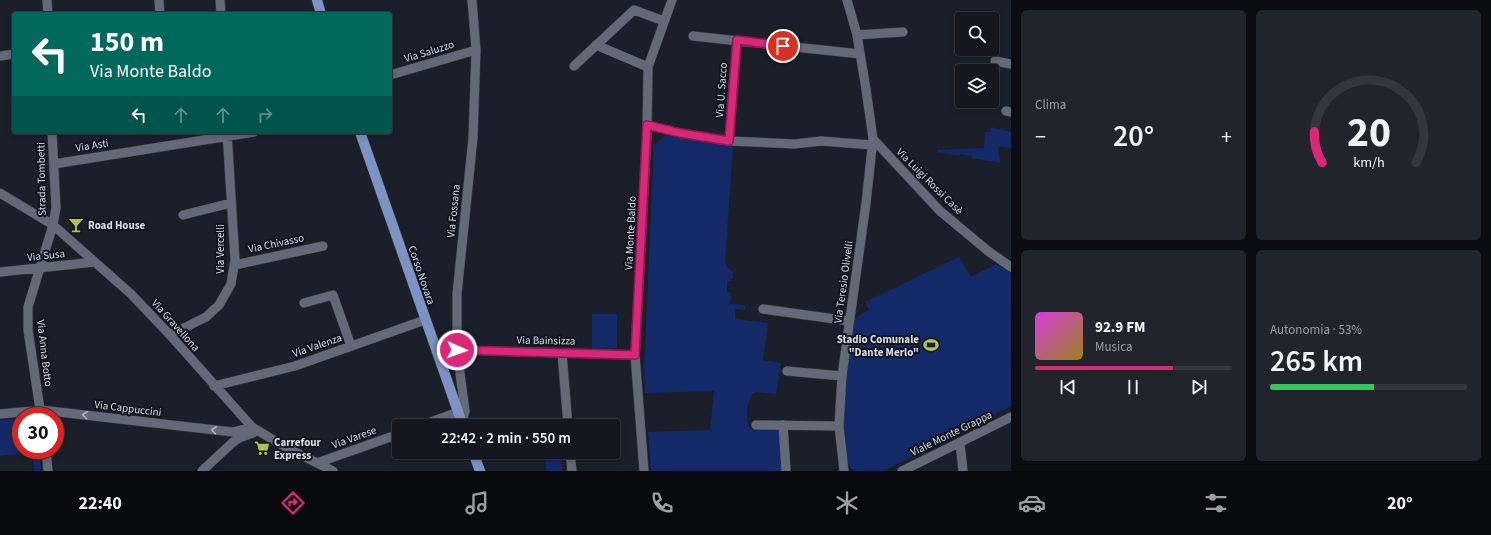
<!DOCTYPE html>
<html lang="it">
<head>
<meta charset="utf-8">
<style>
  body { margin:0; font-family:"Source Sans 3",sans-serif; background:#21242d; color:#f1f3f6; height:100vh; display:flex; flex-direction:column; font-size:15px; white-space:nowrap }
  * { box-sizing:border-box; margin:0 }
  p { font-size:13px; color:#9d9fa5 }
  .icon { flex:none; width:22px; height:22px; fill:none; stroke:currentColor; stroke-width:2; stroke-linecap:round; stroke-linejoin:round }
  .map { position:relative; flex:1; overflow:hidden }
  .panel { display:flex; flex-direction:column; gap:10px; padding:10px; background:#0b0d12; width:480px }
  .panel>* { flex:none }
  .top-card { position:absolute; left:12px; top:12px; width:380px; height:122px; border-radius:4px; box-shadow:0 2px 6px #0003,0 0 0 1px #33363e; background:#00695c; color:#fff; overflow:hidden }
  .buttons { position:absolute; left:955px; top:12px; display:grid; gap:8px }
  .buttons a { display:grid; place-items:center; width:44px; height:44px; border-radius:4px; background:#141720; box-shadow:0 2px 6px #0003,0 0 0 1px #33363e; font-size:20px }
  .speed { position:absolute; left:12px; top:407px; display:flex; gap:8px; font-size:20px; font-weight:700; text-align:center }
  .speed>* { display:grid; place-content:center; width:52px; height:52px; border-radius:50%; background:#141720; box-shadow:0 2px 6px #0003,0 0 0 1px #33363e; line-height:1 }
  .speed .limit { border:6px solid #d22; background:#fff; color:#111 }
  .pin { position:absolute; display:grid; place-items:center; width:34px; height:34px; color:#fff; margin:-17px; border:2px solid #fff; border-radius:50%; box-shadow:0 1px 4px #0007 }
  .me { position:absolute; width:44px; margin:-22px; rotate:92deg; stroke-linejoin:round; filter:drop-shadow(0 0 3px #0008) }
  .turn { display:flex; align-items:center; gap:14px; height:84px; padding:0 12px; font-size:18px }
  .turn .icon { width:52px; height:52px; stroke-width:2.5 }
  .turn b { display:block; font-size:28px; line-height:34px }
  .lanes { display:flex; align-items:center; height:38px; padding:0 12px; background:#0003; justify-content:center; gap:20px; direction:ltr }
  .lanes .off { opacity:.35 }
  .big { font-size:30px; font-weight:600; line-height:1.1 }
  .panel .card { flex:1; display:flex; flex-direction:column; justify-content:center; gap:6px; min-width:0; padding:0 14px; border-radius:6px; background:#21242d }
  .panel .dial { align-items:center; gap:0 }
  .dial svg { height:104px; overflow:visible; fill:none; stroke:#33363e; stroke-width:7; stroke-linecap:round; text-anchor:middle }
  .dial text { fill:#f1f3f6; stroke:none }
  .song { display:flex; align-items:center; gap:12px }
  .cover { width:48px; height:48px; border-radius:6px; background:linear-gradient(135deg,hsl(300 70% 55%),hsl(50 70% 35%)) }
  .played { height:4px; border-radius:2px; background:linear-gradient(90deg,#db2777 70%,#33363e 70%) }
  .keys { display:flex; justify-content:space-around; direction:ltr }
  .heat { display:flex; justify-content:space-between; align-items:center; font-size:22px; direction:ltr }
  .charge { height:6px; border-radius:3px; background:linear-gradient(90deg,#34c759 53%,#33363e 0) }
  .panel .tiles { flex:1; display:grid; gap:10px; grid-template-columns:repeat(2,1fr) }
  .trip { position:absolute; left:392px; top:419px; width:228px; height:40px; border-radius:4px; background:#141720; box-shadow:0 2px 6px #0003,0 0 0 1px #33363e; font-weight:600; line-height:40px; text-align:center }
  .menu { display:flex; height:64px; justify-content:space-around; align-items:center; background:#08090d; color:#9d9fa5 }
  .menu .icon { width:28px; height:28px }
  .menu .active { color:#db2777 }
  .menu b { font-size:18px; color:#f1f3f6 }
  main { display:flex; flex:1; min-height:0 }
  .map>svg:first-child { display:block }
  .green { fill:#142967 }
  .lines { fill:none; stroke-linecap:round; stroke-linejoin:round }
  .minor-casing { stroke:#353840; stroke-width:10 }
  .major-casing { stroke:#353840; stroke-width:11 }
  .minor { stroke:#636976; stroke-width:9 }
  .major { stroke:#7d93c4; stroke-width:10 }
  .oneway { stroke:#b0b4be }
  .route-casing { stroke:#8e194d; stroke-width:10 }
  .route { stroke:#db2777; stroke-width:7 }
  .labels { text-anchor:middle; stroke-width:4; stroke-linejoin:round; paint-order:stroke }
  .street-label { font-size:11px; fill:#dadde4; stroke:#121620 }
  .poi-label { font-size:11px; font-weight:bold; fill:#dadde4; stroke:#121620; text-anchor:start }
</style>
</head>
<body>
<main>
<div class="map">
<svg width="1011" height="471" viewBox="0 0 1011 471">
  <rect width="100%" height="100%" fill="#1b1f2a"/>
  <!-- green -->
  <path class="green" d="M991,127L1011,132V148L998,146L1000,163L972,158V156L960,154V156L937,152V150L984,148L985,132H990Z
    M666,135L733,147L725,261L727,267L733,272V279H731V281H727V292L731,293L730,304L745,305V310L735,309V319L768,323L763,360L781,363L776,394L756,392L752,394C747,404 746,415 748,426L752,429L780,428L782,471H651L648,432L710,430L714,391L645,393L644,370L654,145Z
    M959,257L971,277L996,264L1011,273V406L883,471H855L845,463L843,422L847,373L855,318L869,310L865,302Z
    M617,314V348L592,349V314Z
    M21,419V450H39L41,471H34L33,460L25,453L0,456V420Z
    M545,452H561L562,471H546Z"/>
  <g class="lines">
    <!-- minor casing -->
    <g class="minor-casing">
      <path id="minor" d="M47,0L48,14
        M159,0L160,14
        M220,0L221,14
        M857,35L903,32
        M693,36L860,54
        M596,45L648,67
        M0,56L14,54
        M995,61L1011,64
        M574,66L634,10L664,21
        M390,75L476,50
        M1006,111L1011,112
        M647,125L680,133L729,141L795,144L821,141L872,145
        M873,139L940,211L988,251L1011,267
        M729,141L737,40
        M54,164L254,132
        M0,193L53,225L131,294L170,335L252,427L287,448L333,471
        M183,215L231,203
        M235,265L323,246
        M0,272L95,262
        M304,303L333,295L351,346
        M763,309L849,321
        M170,335L206,317L219,305L231,284L235,260L227,132
        M457,350L635,355
        M562,353L568,426
        M787,371L842,376
        M214,386L295,366L425,320
        M0,414L41,410L233,432L252,427
        M41,416L28,330V307L53,225L56,208L52,132
        M462,424L465,411L457,350V294L473,138L476,50L472,0
        M756,425L839,426
        M783,425L786,471
        M420,426L458,412
        M960,443L963,471
        M46,450L48,471
        M570,452L572,471
        M317,463L399,434
        M202,471L232,443L239,438L253,433
        M644,471L635,355L647,134L648,67L672,0
        M844,471L839,426L842,376L866,203L873,139L866,89L857,35L847,0
        M902,471L1011,417"/>
    </g>
    <!-- major casing -->
    <g class="major-casing">
      <path id="major" d="M317,0L321,14
        M360,132L463,426
        M473,452L480,471"/>
    </g>
    <!-- minor -->
    <use href="#minor" class="minor"/>
    <!-- major -->
    <use href="#major" class="major"/>
  </g>
  <!-- one-way arrows -->
  <defs><path id="oneway-chevron" d="M-2-3.5L2.5 0L-2 3.5" fill="none" stroke-width="1.6" stroke-linecap="round" stroke-linejoin="round"/></defs>
  <g class="oneway">
    <use href="#oneway-chevron" transform="translate(85 415) rotate(-173)"/>
    <use href="#oneway-chevron" transform="translate(214 430) rotate(-173)"/>
  </g>
  <g class="lines">
    <!-- route casing -->
    <g class="route-casing">
      <path id="route" d="M457,350L635,355L647,125L680,133L729,141L737,40L783,46"/>
    </g>
    <!-- route -->
    <use href="#route" class="route"/>
  </g>
  <!-- icons -->
  <defs>
    <g id="bar-bare" transform="scale(1.2)"><path d="M-6-5H6L.8 .8V4.5H3.5V6h-7V4.5H-.8V.8Z" fill="#b3c24b" stroke="#121620" stroke-width="2.5" paint-order="stroke"/></g>
    <g id="stadium-bare" transform="scale(1.2)"><path d="M0-5a6.5 5 0 1 0 0 10a6.5 5 0 1 0 0-10ZM-3.5-1.8h7v3.6h-7Z" fill="#b3c24b" stroke="#121620" stroke-width="2.5" paint-order="stroke"/></g>
    <g id="supermarket-bare" transform="scale(1.2)"><path d="M-6-5.5h2.5l.6 2H6L4.5 2H-2.5L-4.4-4H-6ZM-1.5 3.2a1.3 1.3 0 1 0 .1 0ZM3 3.2a1.3 1.3 0 1 0 .1 0Z" fill="#b3c24b" stroke="#121620" stroke-width="2.5" paint-order="stroke"/></g>
  </defs>
  <g fill-rule="evenodd">
    <use href="#bar-bare" x="76" y="225"/>
    <use href="#stadium-bare" x="931" y="345"/>
    <use href="#supermarket-bare" x="262" y="448"/>
  </g>
  <g class="labels">
    <!-- street labels -->
    <g class="street-label">
      <text transform="translate(429 51) rotate(-17)" y="4">Via Saluzzo</text>
      <text transform="translate(721 90) rotate(-86)" y="4">Via U. Sacco</text>
      <text transform="translate(92 145) rotate(-9)" y="4">Via Asti</text>
      <text transform="translate(41 179) rotate(-91)" y="4">Strada Tombetti</text>
      <text transform="translate(930 181) rotate(45)" y="4">Via Luigi Rossi Casè</text>
      <text transform="translate(453 211) rotate(-84)" y="4">Via Fossana</text>
      <text transform="translate(630 233) rotate(-87)" y="4">Via Monte Baldo</text>
      <text transform="translate(276 243) rotate(-12)" y="4">Via Chivasso</text>
      <text transform="translate(220 249) rotate(-90)" y="4">Via Vercelli</text>
      <text transform="translate(46 255) rotate(-6)" y="4">Via Susa</text>
      <text transform="translate(422 275) rotate(71)" y="4">Corso Novara</text>
      <text transform="translate(843 282) rotate(-82)" y="4">Via Teresio Olivelli</text>
      <text transform="translate(176 325) rotate(48)" y="4">Via Gravellona</text>
      <text transform="translate(546 340) rotate(1)" y="4">Via Bainsizza</text>
      <text transform="translate(317 345) rotate(-19)" y="4">Via Valenza</text>
      <text transform="translate(45 353) rotate(83)" y="4">Via Anna Botto</text>
      <text transform="translate(128 408) rotate(7)" y="4">Via Cappuccini</text>
      <text transform="translate(951 433) rotate(-26)" y="4">Viale Monte Grappa</text>
      <text transform="translate(354 437) rotate(-20)" y="4">Via Varese</text>
    </g>
    <!-- poi labels -->
    <g class="poi-label">
      <text x="88" y="229">Road House</text>
      <text x="919" y="343" text-anchor="end">Stadio Comunale<tspan x="919" dy="13">"Dante Merlo"</tspan></text>
      <text x="274" y="446">Carrefour<tspan x="274" dy="13">Express</tspan></text>
    </g>
  </g>
</svg>
<div class="buttons">
<a><svg class="icon" aria-label="search" viewBox="0 0 24 24"><circle cx="10" cy="10" r="6"/><path d="M15 15l6 6"/></svg></a>
<a><svg class="icon" aria-label="layers" viewBox="0 0 24 24"><path d="M12 4l9 5-9 5-9-5zM3 14l9 5 9-5"/></svg></a>
</div>
<div class="speed"><div class="limit">30</div></div>
<div class="pin" style="left:783px;top:46px;background:#d93025"><svg class="icon" aria-label="arrive" viewBox="0 0 24 24"><path d="M6 21V4h12l-3 4 3 4H6"/></svg></div>
<svg class="me" style="left:457px;top:350px" viewBox="-20 -20 40 40"><circle r="17" fill="#db2777" stroke="#fff" stroke-width="3"/><path d="M0-11L8 9 0 5-8 9z" fill="#fff"/></svg>
<div class="trip">22:42 · 2 min · 550 m</div>
<div class="top-card">
<div class="turn"><svg class="icon" aria-label="left" viewBox="0 0 24 24"><path d="M17 20v-9H6M10 6l-5 5 5 5"/></svg><div><b>150 m</b>Via Monte Baldo</div></div>
<div class="lanes"><svg class="icon" aria-label="left" viewBox="0 0 24 24"><path d="M17 20v-9H6M10 6l-5 5 5 5"/></svg><svg class="icon off" aria-label="ahead" viewBox="0 0 24 24"><path d="M12 20V5M6 11l6-6 6 6"/></svg><svg class="icon off" aria-label="ahead" viewBox="0 0 24 24"><path d="M12 20V5M6 11l6-6 6 6"/></svg><svg class="icon off" aria-label="right" viewBox="0 0 24 24"><path d="M7 20v-9h11M14 6l5 5-5 5"/></svg></div>
</div>
</div>
<section class="panel">
<div class="tiles">
<div class="card"><p>Clima</p>
<div class="heat"><a>−</a><b class="big">20°</b><a>+</a></div>
</div>
<div class="card dial"><svg viewBox="0 0 100 80">
<path d="M14 69A42 42 0 1 1 86 69"/>
<path d="M14 69A42 42 0 0 1 8 45" stroke="#db2777"/>
<text x="50" y="56" font-size="32" font-weight="700">20</text>
<text x="50" y="72" font-size="11">km/h</text>
</svg></div>
<div class="card">
<div class="song"><i class="cover"></i><div><b>92.9 FM</b><p>Musica</p></div></div>
<div class="played"></div>
<div class="keys"><svg class="icon" aria-label="previous" viewBox="0 0 24 24"><path d="M18 5L8 12l10 7zM5 5v14"/></svg><svg class="icon" aria-label="pause" viewBox="0 0 24 24"><path d="M8 5v14M16 5v14"/></svg><svg class="icon" aria-label="next" viewBox="0 0 24 24"><path d="M6 5l10 7-10 7zM19 5v14"/></svg></div>
</div>
<div class="card"><p>Autonomia · 53%</p><b class="big">265 km</b><div class="charge"></div></div>
</div>
</section>
</main>
<nav class="menu">
<b>22:40</b>
<svg class="icon active" aria-label="directions" viewBox="0 0 24 24"><path d="M12 3l9 9-9 9-9-9zM9 14v-3h6M13 9l2 2-2 2"/></svg>
<svg class="icon" aria-label="music" viewBox="0 0 24 24"><path d="M9 18V5l10-2v13"/><circle cx="6" cy="18" r="3"/><circle cx="16" cy="16" r="3"/></svg>
<svg class="icon" aria-label="phone" viewBox="0 0 24 24"><path d="M5 4h4l2 5-3 2q2 4 5 5l2-3 5 2v4C11 20 4 13 5 4z"/></svg>
<svg class="icon" aria-label="climate" viewBox="0 0 24 24"><path d="M12 3v18M4 7l16 10M4 17L20 7"/></svg>
<svg class="icon" aria-label="car" viewBox="0 0 24 24"><path d="M5 17H2v-5l4-1 3-4h7l3 4 3 1v5h-3M9 17h6M6 11h13"/><circle cx="7" cy="17" r="2"/><circle cx="17" cy="17" r="2"/></svg>
<svg class="icon" aria-label="filters" viewBox="0 0 24 24"><path d="M4 7h16M4 17h16"/><circle cx="9" cy="7" r="2"/><circle cx="15" cy="17" r="2"/></svg>
<b>20°</b>
</nav>
</body>
</html>
